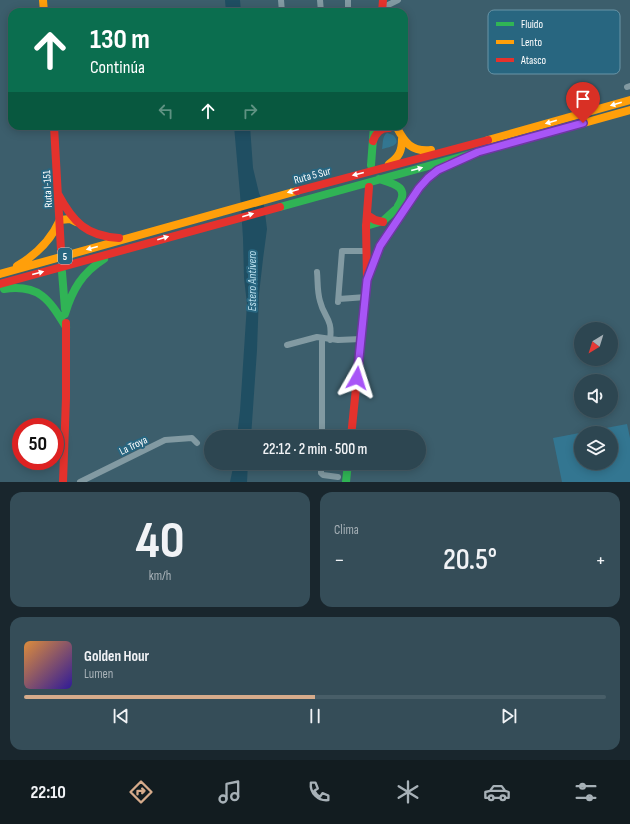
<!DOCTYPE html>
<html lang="es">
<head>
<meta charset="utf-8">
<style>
  body { margin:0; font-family:"Sofia Sans Condensed",sans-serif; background:#354d58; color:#f1f3f6; height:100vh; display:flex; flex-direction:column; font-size:15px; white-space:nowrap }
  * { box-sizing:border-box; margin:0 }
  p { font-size:13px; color:#a7b1b7 }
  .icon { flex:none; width:22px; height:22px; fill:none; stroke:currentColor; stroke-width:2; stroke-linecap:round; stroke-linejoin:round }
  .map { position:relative; height:482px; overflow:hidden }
  .side { display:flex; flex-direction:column; gap:10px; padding:10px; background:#19262d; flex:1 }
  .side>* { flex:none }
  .banner { position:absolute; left:8px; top:8px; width:400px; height:122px; border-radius:12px; box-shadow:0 2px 10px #0003,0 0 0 1px #485e68; background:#0b6e4f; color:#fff; overflow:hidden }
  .needle { width:26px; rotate:218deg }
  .controls { position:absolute; left:574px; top:322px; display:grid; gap:8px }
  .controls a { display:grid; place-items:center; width:44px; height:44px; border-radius:50%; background:#2d4651; box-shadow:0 2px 10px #0003,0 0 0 1px #485e68; font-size:20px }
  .speed { position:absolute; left:12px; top:418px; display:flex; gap:8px; font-size:20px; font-weight:700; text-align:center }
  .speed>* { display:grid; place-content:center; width:52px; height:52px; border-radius:50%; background:#2d4651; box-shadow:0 2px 10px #0003,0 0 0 1px #485e68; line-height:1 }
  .speed .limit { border:6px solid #d22; background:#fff; color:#111 }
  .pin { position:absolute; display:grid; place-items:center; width:34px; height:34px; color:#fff; margin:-41px -17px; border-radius:50% 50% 50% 0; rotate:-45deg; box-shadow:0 0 4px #0007 }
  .pin .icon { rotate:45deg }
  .me { position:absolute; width:44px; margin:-22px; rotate:6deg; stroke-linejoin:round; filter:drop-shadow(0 0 3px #0008) }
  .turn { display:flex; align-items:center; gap:14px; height:84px; padding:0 16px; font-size:18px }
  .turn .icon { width:52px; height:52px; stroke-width:2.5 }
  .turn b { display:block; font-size:28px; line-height:34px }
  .lanes { display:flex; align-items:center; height:38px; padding:0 16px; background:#0003; justify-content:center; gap:20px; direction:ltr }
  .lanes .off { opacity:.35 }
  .big { font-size:30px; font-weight:600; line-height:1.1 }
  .side .tile { flex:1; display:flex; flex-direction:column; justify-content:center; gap:6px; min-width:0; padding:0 14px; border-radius:12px; background:#354d58 }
  .side .dial { align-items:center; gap:0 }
  .dial b { font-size:52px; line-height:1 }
  .song { display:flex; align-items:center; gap:12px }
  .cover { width:48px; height:48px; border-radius:6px; background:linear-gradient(135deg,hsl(30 70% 55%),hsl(250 70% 35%)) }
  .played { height:4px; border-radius:2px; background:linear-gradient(90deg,#d6ab8b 50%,#485e68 50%) }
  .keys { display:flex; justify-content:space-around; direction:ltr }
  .heat { display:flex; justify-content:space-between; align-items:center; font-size:22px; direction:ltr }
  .side .tiles { flex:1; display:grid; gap:10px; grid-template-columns:1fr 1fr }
  .tile:last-child { grid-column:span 2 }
  .trip { position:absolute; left:204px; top:430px; width:222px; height:40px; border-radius:20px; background:#2d4651; box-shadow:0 2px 10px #0003,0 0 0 1px #485e68; font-weight:600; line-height:40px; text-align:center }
  .dock { display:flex; height:64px; justify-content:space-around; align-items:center; background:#121c20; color:#a7b1b7 }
  .dock .icon { width:28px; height:28px }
  .dock .active { color:#d6ab8b }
  .dock b { font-size:18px; color:#f1f3f6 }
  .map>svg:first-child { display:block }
  .green { fill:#337691; fill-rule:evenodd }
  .water { fill:#1f4e62 }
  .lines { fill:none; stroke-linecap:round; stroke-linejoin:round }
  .street { stroke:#829aa2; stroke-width:6 }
  .fast { stroke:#30b455; stroke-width:8 }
  .slow { stroke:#ff9f0a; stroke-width:8 }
  .jam { stroke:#e5322d; stroke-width:8 }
  .oneway { fill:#fff }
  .route-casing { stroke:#6d37a1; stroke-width:10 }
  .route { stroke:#a855f7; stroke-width:7 }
  .labels { text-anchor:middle; stroke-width:4; stroke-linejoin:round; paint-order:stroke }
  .shield { fill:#286680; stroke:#bed1d9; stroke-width:1 }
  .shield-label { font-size:10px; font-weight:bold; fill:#fff }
  .street-label { font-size:11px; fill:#fff; stroke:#286680 }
  .water-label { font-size:12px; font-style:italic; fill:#badfed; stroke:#286680 }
  .key { fill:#286680; stroke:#6894a6; stroke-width:1 }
  .key-label { font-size:11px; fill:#fff }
</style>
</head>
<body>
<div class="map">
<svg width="630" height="482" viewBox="0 0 630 482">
  <rect width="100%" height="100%" fill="#3c5e6c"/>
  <!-- green -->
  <path class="green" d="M387,133L393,135C403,145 390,147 382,149C383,144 382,136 387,133Z
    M627,424L630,438V482H562L553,438ZM581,433H611V463H581Z"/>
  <!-- water -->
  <path class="water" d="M225,0H240L241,12H226Z
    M234,126H250L253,168L259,193L264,205L267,229L263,259L259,294L257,350L251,437H237L240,411L247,304L244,278L243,238L240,194Z
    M234,463H248L247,482H230Z"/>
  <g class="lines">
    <!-- street -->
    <path class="street" d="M281,0L282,12
      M320,0L321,12
      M348,0V12
      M382,8L398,0
      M627,87L630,86
      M317,272C318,282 317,291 320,301C324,318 333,318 330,340
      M339,299L366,297
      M338,302L342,251H367
      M287,345L317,337L338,340L361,339
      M322,437V339
      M321,463V473L323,475L338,477
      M80,482L165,440L192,438L197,443"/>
    <!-- fast -->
    <path class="fast" d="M371,165L374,126
      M379,179C395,184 410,187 398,206
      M280,207L566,128
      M366,226L383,221L395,210
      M62,272L65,309
      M4,289C39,284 49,299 66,327
      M65,314C72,290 82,273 104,259
      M346,482L348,463"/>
    <!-- slow -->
    <path class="slow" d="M43,0L44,12
      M396,126C405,143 411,152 431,150
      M566,128L630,110
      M488,140L630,100
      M389,164C399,157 402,151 402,139
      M17,266C36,255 51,240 60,220L70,219L76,222
      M0,274L297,191
      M367,280L380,246L419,188L428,178L438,170L449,164"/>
    <!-- jam -->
    <path class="jam" d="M382,12L383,0
      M54,126L61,250
      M373,141C376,133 380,128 389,128
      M297,191L488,140
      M58,194C73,222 86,236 119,238
      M367,215L375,220L383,222
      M0,284L280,207
      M351,437L367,280L366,226L369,187
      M63,482L66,398V323"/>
  </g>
  <!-- one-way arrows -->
  <defs><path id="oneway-solid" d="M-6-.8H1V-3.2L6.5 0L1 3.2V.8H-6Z"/></defs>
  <g class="oneway">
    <use href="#oneway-solid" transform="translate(616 104) rotate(164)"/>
    <use href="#oneway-solid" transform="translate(551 122) rotate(164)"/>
    <use href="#oneway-solid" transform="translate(417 169) rotate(-15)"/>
    <use href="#oneway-solid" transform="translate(358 174) rotate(166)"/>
    <use href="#oneway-solid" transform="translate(293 191) rotate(164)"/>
    <use href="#oneway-solid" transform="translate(248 215) rotate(-16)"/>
    <use href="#oneway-solid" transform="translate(163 238) rotate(-16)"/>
    <use href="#oneway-solid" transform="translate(92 248) rotate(165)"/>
    <use href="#oneway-solid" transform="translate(38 273) rotate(-15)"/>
  </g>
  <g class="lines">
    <!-- route casing -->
    <g class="route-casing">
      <path id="route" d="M357,378L367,280L380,246L419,188L428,178L438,170L478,152L583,123"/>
    </g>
    <!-- route -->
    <use href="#route" class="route"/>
  </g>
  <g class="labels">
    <!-- shield labels -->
    <rect class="shield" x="58" y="248" width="14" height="16" rx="3"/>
    <g class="shield-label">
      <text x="65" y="260">5</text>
    </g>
    <!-- street labels -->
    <g class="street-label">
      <text transform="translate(312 175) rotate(-15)" y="4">Ruta 5 Sur</text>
      <text transform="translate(47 189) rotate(-93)" y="4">Ruta I-151</text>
      <text transform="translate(133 445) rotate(-26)" y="4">La Troya</text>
    </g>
    <!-- water labels -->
    <g class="water-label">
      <text transform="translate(252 281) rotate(-90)" y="4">Estero Antivero</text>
    </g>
  </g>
  <!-- legend -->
  <rect x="488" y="10" width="132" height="64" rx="6" class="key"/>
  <rect x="496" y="22" width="18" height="4" fill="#30b455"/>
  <rect x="496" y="40" width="18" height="4" fill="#ff9f0a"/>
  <rect x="496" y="58" width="18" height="4" fill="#e5322d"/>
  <g class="key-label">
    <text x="521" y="28">Fluido</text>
    <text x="521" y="46">Lento</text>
    <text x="521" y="64">Atasco</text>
  </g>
</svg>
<div class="controls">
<a><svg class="needle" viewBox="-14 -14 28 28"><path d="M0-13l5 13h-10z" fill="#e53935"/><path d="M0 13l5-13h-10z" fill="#a7b1b7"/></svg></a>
<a><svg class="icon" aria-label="sound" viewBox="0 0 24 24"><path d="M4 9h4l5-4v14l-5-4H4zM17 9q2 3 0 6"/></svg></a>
<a><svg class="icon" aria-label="layers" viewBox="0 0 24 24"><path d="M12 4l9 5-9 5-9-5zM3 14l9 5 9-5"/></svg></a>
</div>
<div class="speed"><div class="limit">50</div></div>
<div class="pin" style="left:583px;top:123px;background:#d93025"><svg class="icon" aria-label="arrive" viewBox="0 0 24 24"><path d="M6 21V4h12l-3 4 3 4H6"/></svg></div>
<svg class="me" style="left:357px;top:378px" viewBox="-20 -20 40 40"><path d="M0-17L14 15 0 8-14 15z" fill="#a855f7" stroke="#fff" stroke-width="4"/></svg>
<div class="trip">22:12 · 2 min · 500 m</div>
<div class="banner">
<div class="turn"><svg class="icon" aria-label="ahead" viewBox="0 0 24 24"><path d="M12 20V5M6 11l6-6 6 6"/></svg><div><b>130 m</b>Continúa</div></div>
<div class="lanes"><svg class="icon off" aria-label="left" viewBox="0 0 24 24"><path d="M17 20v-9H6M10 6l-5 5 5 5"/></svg><svg class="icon" aria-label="ahead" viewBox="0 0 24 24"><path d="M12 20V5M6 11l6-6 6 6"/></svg><svg class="icon off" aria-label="right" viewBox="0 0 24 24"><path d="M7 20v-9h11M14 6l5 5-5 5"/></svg></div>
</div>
</div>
<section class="side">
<div class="tiles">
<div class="tile dial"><b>40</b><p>km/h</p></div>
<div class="tile"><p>Clima</p>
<div class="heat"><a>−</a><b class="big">20.5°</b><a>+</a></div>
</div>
<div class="tile">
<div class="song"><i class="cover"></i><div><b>Golden Hour</b><p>Lumen</p></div></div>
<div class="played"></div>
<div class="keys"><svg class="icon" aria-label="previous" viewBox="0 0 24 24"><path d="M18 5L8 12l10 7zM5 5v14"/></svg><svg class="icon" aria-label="pause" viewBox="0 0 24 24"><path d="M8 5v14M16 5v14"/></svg><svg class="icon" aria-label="next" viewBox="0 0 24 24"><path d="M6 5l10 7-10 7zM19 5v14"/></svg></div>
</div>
</div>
</section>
<nav class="dock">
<b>22:10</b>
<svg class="icon active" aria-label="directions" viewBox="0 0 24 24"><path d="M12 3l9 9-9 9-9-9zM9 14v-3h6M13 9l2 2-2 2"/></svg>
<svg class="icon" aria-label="music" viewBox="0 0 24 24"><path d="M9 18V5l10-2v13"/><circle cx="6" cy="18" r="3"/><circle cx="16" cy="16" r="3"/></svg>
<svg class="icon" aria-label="phone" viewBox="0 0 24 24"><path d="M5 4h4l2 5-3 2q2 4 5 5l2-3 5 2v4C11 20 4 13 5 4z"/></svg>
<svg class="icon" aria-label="climate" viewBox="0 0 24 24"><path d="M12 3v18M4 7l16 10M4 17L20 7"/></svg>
<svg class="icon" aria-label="car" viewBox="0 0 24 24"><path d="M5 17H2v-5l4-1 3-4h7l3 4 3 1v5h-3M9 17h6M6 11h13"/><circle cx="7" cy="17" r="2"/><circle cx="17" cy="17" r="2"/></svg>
<svg class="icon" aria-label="filters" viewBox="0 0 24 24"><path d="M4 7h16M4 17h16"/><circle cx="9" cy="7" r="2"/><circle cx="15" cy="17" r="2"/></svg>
</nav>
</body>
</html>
